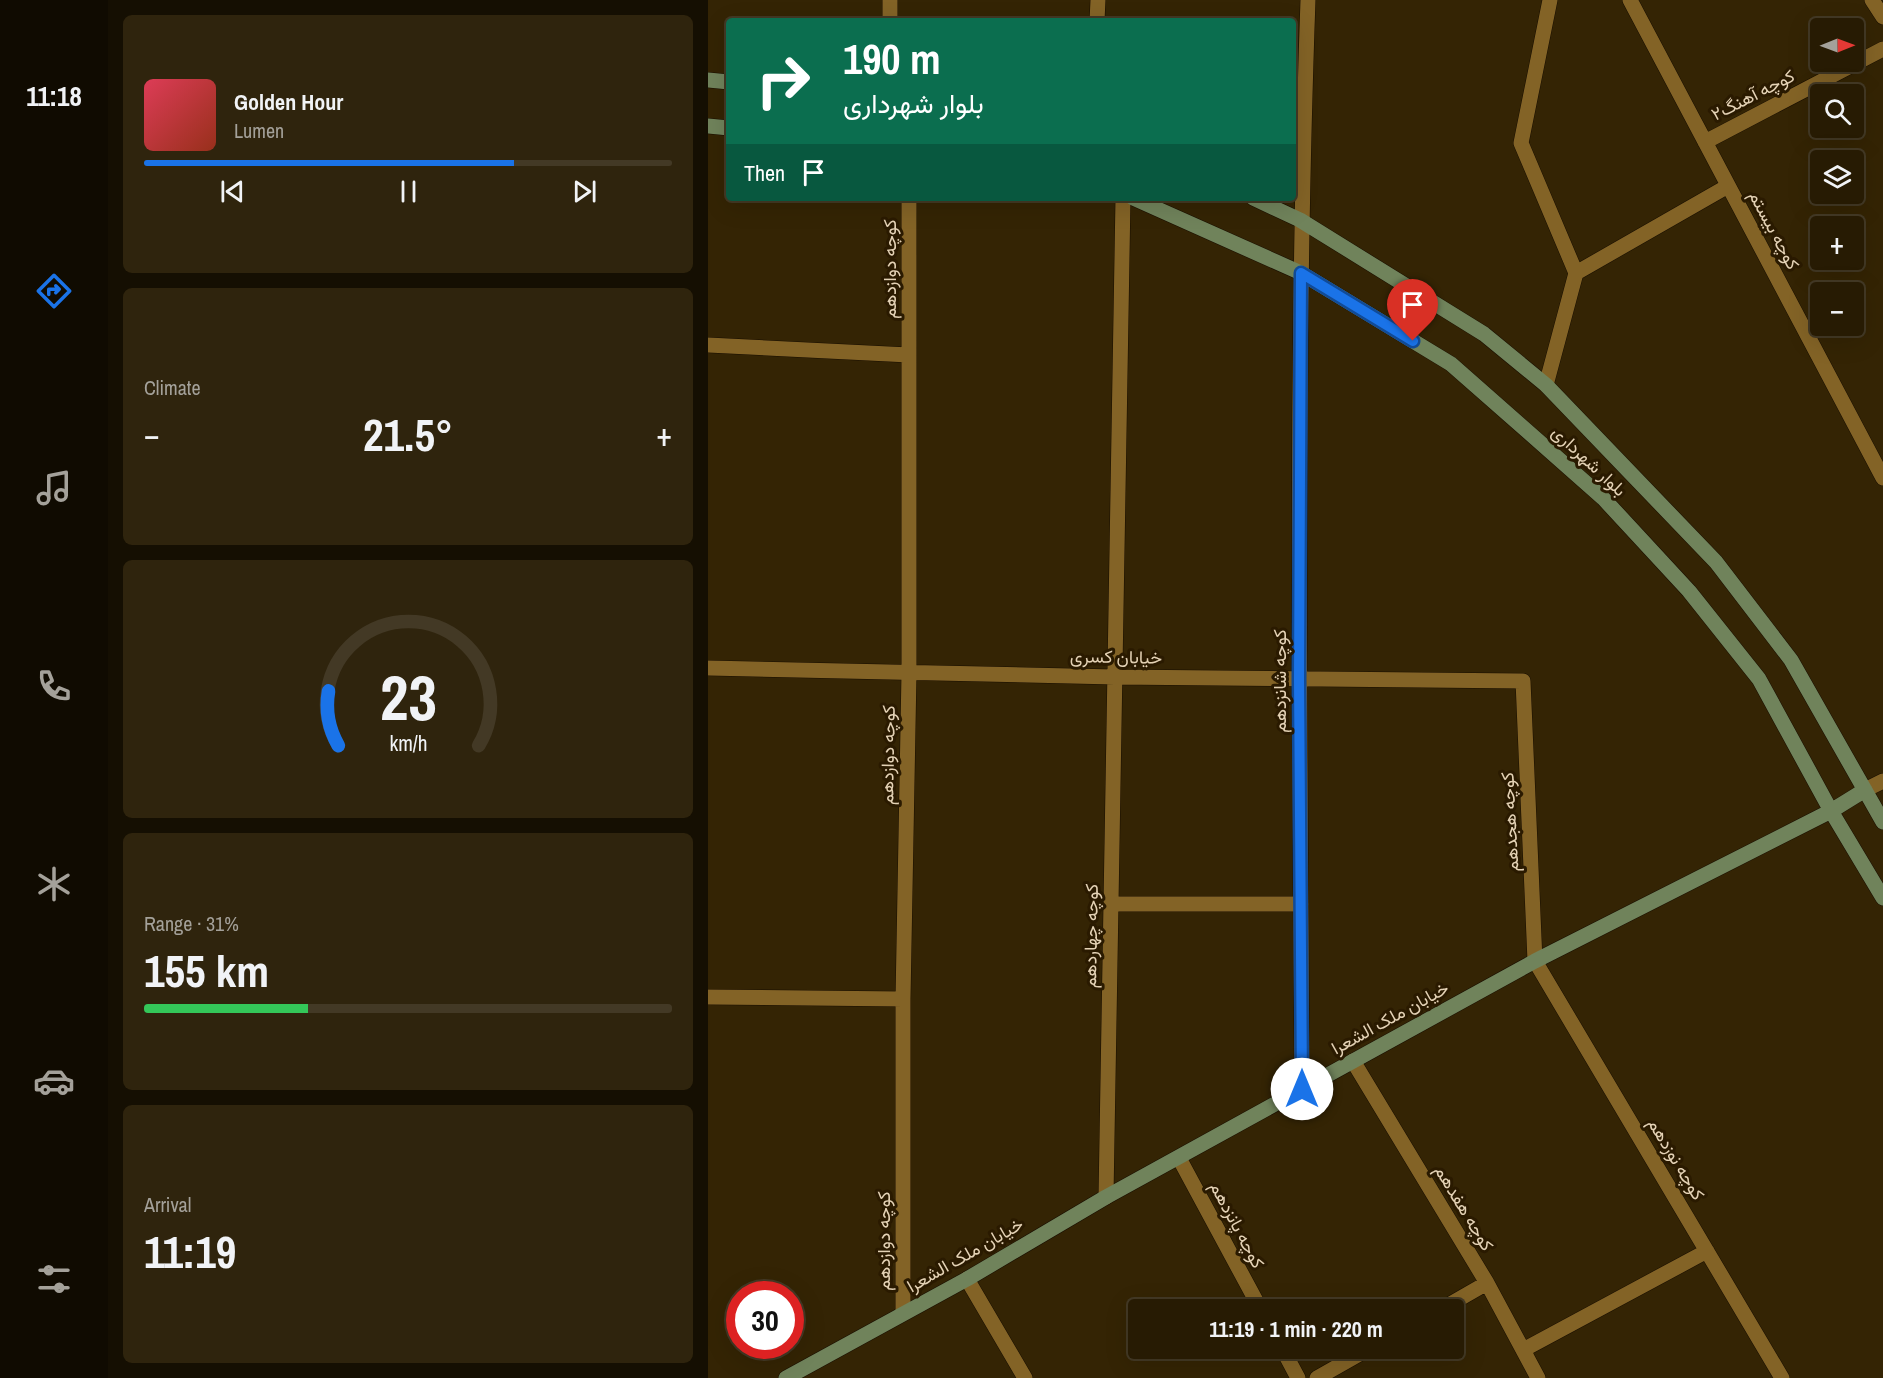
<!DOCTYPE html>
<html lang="en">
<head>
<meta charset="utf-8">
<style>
  body { margin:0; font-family:"Archivo Narrow",Vazirmatn,sans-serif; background:#2f240d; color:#f1f3f6; height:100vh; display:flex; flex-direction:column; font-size:22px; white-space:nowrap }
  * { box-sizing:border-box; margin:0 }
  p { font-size:20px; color:#a4a19a }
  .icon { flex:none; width:33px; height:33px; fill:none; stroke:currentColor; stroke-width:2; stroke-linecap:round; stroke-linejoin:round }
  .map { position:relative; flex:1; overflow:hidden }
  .side { display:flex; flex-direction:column; gap:15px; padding:15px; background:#150f02; width:600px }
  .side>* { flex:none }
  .top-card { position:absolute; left:18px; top:18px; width:570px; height:183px; border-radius:6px; box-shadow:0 6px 24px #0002,0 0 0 2px #433925; background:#0b6e4f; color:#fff; overflow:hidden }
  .needle { width:39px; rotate:89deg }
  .fabs { position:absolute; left:1102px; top:18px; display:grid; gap:12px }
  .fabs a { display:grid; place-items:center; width:54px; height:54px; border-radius:6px; background:#271b03; box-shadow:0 6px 24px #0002,0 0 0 2px #433925; font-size:30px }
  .speed { position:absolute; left:18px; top:1281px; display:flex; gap:12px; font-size:30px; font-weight:700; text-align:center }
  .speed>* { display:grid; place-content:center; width:78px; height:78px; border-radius:50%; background:#271b03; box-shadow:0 6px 24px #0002,0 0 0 2px #433925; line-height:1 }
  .speed .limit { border:9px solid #d22; background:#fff; color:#111 }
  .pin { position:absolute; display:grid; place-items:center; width:51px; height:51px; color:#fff; margin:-62px -26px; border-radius:50% 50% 50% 0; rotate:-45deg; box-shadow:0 0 6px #0007 }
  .pin .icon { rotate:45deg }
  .me { position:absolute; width:66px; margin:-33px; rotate:0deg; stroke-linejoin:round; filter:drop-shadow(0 0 4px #0008) }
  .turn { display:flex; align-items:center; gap:21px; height:126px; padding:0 18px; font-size:27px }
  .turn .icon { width:78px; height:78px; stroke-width:2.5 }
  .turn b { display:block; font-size:42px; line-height:51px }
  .then { display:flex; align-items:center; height:57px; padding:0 18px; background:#0003; gap:12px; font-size:22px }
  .big { font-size:45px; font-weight:700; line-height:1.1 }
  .side .widget { flex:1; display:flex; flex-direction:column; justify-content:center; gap:9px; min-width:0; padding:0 21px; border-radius:9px; background:#2f240d }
  .side .dial { align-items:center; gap:0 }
  .dial svg { height:156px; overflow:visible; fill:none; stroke:#433925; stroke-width:7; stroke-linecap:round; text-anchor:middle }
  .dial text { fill:#f1f3f6; stroke:none }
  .song { display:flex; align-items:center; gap:18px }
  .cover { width:72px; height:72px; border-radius:9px; background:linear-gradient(135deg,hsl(350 70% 55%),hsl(10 70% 35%)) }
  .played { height:6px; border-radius:3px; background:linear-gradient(90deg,#1a73e8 70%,#433925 70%) }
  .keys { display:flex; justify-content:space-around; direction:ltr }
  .heat { display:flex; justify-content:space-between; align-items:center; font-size:33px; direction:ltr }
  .charge { height:9px; border-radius:4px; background:linear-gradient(90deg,#34c759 31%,#433925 0) }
  .trip { position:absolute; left:420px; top:1299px; width:336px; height:60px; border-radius:6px; background:#271b03; box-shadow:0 6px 24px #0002,0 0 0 2px #433925; font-weight:700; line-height:60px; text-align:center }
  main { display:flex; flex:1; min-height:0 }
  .tabs { display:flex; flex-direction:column; width:108px; justify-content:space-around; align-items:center; background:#100b01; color:#a4a19a }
  .tabs .icon { width:42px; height:42px }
  .tabs .current { color:#1a73e8 }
  .tabs b { font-size:27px; color:#f1f3f6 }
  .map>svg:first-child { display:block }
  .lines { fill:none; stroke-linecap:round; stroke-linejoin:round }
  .street-casing { stroke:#180e00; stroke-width:16 }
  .secondary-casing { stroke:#180e00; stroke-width:16 }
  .street { stroke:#836326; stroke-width:15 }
  .secondary { stroke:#70835b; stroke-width:15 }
  .route-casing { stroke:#114b97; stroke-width:15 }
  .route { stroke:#1a73e8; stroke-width:10 }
  .labels { text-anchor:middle; stroke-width:6; stroke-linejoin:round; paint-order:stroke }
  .street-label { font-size:18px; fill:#e4d2b5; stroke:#2a1a00 }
</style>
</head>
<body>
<main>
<nav class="tabs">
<b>11:18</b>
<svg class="icon current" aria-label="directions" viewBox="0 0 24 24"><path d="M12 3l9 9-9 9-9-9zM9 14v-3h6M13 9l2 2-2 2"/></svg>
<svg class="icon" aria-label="music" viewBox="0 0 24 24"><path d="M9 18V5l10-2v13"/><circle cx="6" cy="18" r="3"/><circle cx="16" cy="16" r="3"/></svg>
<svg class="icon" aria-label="phone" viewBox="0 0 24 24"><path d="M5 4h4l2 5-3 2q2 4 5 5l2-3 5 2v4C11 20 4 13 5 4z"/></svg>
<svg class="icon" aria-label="climate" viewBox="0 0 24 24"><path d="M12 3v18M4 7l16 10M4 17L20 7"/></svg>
<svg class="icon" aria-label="car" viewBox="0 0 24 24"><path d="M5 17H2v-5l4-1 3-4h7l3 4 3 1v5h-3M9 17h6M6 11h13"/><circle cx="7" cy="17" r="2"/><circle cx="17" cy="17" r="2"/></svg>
<svg class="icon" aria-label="filters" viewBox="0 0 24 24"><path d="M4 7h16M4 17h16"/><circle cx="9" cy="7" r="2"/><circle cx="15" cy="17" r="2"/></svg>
</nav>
<section class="side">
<div class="widget">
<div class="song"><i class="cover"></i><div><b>Golden Hour</b><p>Lumen</p></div></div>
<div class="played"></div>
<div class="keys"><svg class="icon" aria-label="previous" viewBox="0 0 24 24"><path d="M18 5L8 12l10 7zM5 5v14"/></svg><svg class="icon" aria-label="pause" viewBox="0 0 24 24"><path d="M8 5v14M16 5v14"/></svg><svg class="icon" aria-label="next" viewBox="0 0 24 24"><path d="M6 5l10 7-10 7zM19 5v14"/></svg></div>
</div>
<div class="widget"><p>Climate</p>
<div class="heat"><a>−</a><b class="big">21.5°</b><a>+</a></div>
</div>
<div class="widget dial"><svg viewBox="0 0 100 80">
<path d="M14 69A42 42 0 1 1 86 69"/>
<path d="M14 69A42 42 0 0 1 9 41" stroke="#1a73e8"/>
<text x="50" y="56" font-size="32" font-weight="700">23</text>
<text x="50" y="72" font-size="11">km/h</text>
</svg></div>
<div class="widget"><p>Range · 31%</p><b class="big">155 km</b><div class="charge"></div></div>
<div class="widget"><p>Arrival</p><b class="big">11:19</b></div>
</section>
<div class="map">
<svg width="1175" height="1378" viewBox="0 0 1175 1378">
  <rect width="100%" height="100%" fill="#342404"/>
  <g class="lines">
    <!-- street casing -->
    <g class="street-casing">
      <path id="street" d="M182,0V21
        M922,0L1175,478
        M1164,0L1175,17
        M389,21L390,0
        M997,142L1175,49
        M868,273L1020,186
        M0,345L201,355
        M838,385L868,273L813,143L842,0
        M0,668L407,677L815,681L827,961L1074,1378
        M1157,790L1175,781
        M403,904H593
        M0,997L195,999
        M645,1061L779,1283L830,1378
        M594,1089C592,726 587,363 600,0
        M471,1158L553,1310
        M398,1197L415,198
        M259,1279L317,1378
        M732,1310L779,1283
        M195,1313V999L201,673V198
        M574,1348L590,1378
        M815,1350L999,1251
        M609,1378L662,1348"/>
    </g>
    <!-- secondary casing -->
    <g class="secondary-casing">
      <path id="secondary" d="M0,80L21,82
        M0,126L21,128
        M425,198L593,273L743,364L895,498L981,591L1051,679L1123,811L1175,898
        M545,198L592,220L776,334L838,385L1008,562L1083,660L1175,822
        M78,1378L259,1279L398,1197L827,961L1123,811L1157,790"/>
    </g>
    <!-- street -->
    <use href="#street" class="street"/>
    <!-- secondary -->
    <use href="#secondary" class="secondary"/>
  </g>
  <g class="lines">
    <!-- route casing -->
    <g class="route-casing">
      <path id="route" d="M594,1089L591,679L593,273L705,341"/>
    </g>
    <!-- route -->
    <use href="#route" class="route"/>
  </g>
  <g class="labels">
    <!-- street labels -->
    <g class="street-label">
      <text transform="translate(1045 95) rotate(-27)" y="6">کوچه آهنگ۲</text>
      <text transform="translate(1066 230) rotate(62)" y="6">کوچه بیستم</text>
      <text transform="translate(182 269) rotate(-90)" y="6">کوچه دوازدهم</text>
      <text transform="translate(881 461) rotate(43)" y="6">بلوار شهرداری</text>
      <text transform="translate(408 657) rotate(1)" y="6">خیابان کسری</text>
      <text transform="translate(572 681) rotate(-90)" y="6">کوچه شانزدهم</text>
      <text transform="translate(180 755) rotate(-89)" y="6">کوچه دوازدهم</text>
      <text transform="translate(802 822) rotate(-93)" y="6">کوچه هجدهم</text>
      <text transform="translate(383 936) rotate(-89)" y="6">کوچه چهاردهم</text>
      <text transform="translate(682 1018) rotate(-29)" y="6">خیابان ملک الشعرا</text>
      <text transform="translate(968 1159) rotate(59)" y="6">کوچه نوزدهم</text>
      <text transform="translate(756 1208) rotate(59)" y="6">کوچه هفدهم</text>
      <text transform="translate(529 1225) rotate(62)" y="6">کوچه پانزدهم</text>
      <text transform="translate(176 1241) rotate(-90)" y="6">کوچه دوازدهم</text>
      <text transform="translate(257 1255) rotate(-30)" y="6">خیابان ملک الشعرا</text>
    </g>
  </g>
</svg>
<div class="fabs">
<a><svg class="needle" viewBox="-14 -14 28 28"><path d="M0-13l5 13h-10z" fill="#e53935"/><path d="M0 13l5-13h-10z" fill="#a4a19a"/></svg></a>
<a><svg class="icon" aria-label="search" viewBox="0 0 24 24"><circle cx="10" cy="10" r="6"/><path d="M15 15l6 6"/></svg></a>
<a><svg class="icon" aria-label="layers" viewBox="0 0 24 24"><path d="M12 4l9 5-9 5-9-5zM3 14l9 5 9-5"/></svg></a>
<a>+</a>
<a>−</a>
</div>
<div class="speed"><div class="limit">30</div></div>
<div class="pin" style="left:705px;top:341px;background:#d93025"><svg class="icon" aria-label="arrive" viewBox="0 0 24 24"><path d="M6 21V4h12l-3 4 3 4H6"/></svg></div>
<svg class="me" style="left:594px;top:1089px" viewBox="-20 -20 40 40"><circle r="19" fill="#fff"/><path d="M0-13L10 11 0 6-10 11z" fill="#1a73e8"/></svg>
<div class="trip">11:19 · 1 min · 220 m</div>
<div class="top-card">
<div class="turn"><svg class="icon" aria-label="right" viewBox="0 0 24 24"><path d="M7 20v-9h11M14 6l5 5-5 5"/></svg><div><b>190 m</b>بلوار شهرداری</div></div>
<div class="then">Then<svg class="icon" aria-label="arrive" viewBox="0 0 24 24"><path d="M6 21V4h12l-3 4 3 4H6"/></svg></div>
</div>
</div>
</main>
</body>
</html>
